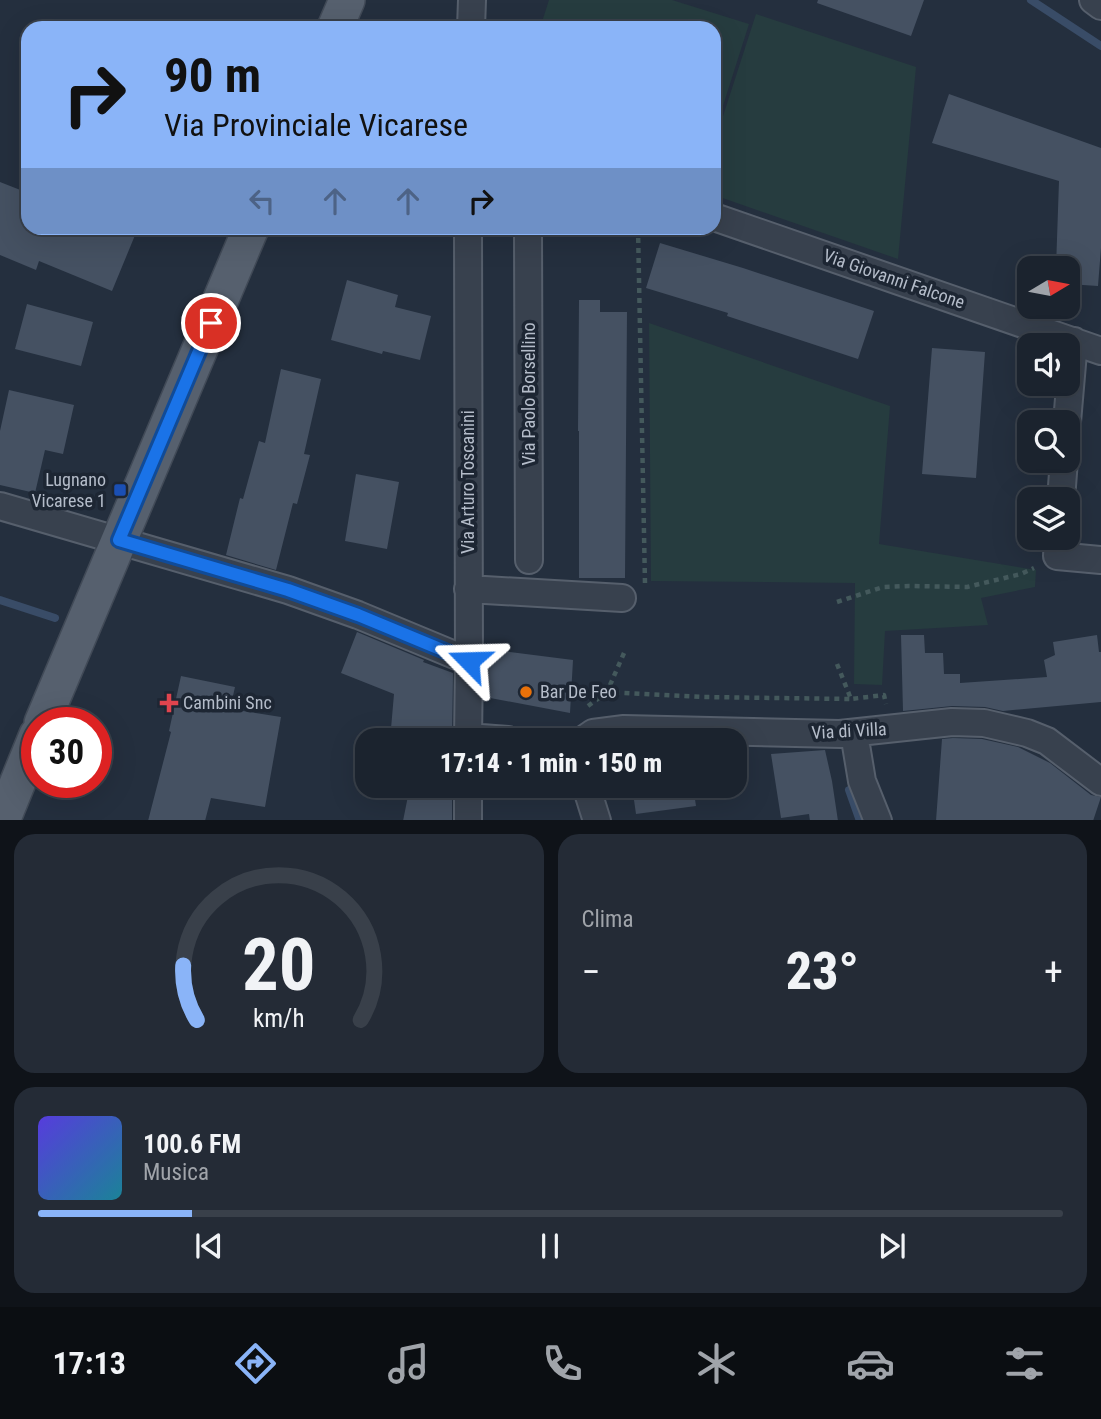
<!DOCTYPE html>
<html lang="it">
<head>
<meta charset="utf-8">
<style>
  body { margin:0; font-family:"Roboto Condensed",sans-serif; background:#242b36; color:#f1f3f6; height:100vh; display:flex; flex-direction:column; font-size:26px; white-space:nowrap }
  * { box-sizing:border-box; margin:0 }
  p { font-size:23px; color:#a0a4aa }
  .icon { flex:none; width:38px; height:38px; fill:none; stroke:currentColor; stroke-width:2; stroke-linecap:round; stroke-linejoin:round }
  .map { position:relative; height:820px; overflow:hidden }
  .details { display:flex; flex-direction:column; gap:14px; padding:14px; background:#0f1319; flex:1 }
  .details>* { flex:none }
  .banner { position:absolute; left:21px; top:21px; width:700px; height:214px; border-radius:21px; box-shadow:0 7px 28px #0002,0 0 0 2px #39404a; background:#8ab4f8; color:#111; overflow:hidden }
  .needle { width:46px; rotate:80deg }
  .buttons { position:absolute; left:1017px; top:256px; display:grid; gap:14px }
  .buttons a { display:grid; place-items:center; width:63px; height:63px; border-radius:14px; background:#1b232e; box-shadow:0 7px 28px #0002,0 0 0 2px #39404a; font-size:35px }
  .speed { position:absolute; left:21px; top:707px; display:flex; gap:14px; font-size:35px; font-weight:700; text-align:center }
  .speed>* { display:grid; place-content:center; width:91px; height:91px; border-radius:50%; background:#1b232e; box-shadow:0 7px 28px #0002,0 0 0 2px #39404a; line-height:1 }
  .speed .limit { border:10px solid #d22; background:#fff; color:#111 }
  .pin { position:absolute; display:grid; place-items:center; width:60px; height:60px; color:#fff; margin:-30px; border:4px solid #fff; border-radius:50%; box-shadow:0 2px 7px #0007 }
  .me { position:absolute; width:77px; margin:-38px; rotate:292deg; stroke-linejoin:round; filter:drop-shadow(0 0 5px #0008) }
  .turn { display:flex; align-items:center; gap:24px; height:147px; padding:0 28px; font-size:32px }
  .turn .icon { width:91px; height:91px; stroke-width:2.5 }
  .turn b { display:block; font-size:49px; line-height:60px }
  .lanes { display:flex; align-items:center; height:66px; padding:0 28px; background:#0003; justify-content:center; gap:35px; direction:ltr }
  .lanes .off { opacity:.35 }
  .big { font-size:52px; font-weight:800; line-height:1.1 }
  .details .widget { flex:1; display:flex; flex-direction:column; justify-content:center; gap:10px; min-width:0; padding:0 24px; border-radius:21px; background:#242b36 }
  .details .dial { align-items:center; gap:0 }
  .dial svg { height:182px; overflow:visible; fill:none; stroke:#39404a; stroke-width:7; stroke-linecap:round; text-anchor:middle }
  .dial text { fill:#f1f3f6; stroke:none }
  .song { display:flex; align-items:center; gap:21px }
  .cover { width:84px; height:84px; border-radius:10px; background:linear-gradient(135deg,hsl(250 70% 55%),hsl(190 70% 35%)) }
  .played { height:7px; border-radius:4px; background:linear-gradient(90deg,#8ab4f8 15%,#39404a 15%) }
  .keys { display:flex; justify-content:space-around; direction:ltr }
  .heat { display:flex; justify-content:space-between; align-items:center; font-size:38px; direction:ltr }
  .details .tiles { flex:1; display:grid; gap:14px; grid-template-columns:1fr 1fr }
  .widget:last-child { grid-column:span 2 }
  .trip { position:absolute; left:355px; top:728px; width:392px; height:70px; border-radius:21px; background:#1b232e; box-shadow:0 7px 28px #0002,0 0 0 2px #39404a; font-weight:800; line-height:70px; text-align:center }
  .tab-bar { display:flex; height:112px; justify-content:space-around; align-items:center; background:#0b0e12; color:#a0a4aa }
  .tab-bar .icon { width:49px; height:49px }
  .tab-bar .on { color:#8ab4f8 }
  .tab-bar b { font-size:32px; color:#f1f3f6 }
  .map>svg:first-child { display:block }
  .green { fill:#263c3f }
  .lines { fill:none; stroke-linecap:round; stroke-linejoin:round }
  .stream { stroke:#394c67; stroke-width:8 }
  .building { fill:#455162 }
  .minor-casing { stroke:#565f6c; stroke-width:30 }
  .major-casing { stroke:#414a57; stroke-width:38 }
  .path { stroke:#44595c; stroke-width:4.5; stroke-dasharray:5 5; stroke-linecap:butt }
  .minor { stroke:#38414e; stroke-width:26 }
  .major { stroke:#56606e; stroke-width:35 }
  .route-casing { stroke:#114b97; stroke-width:18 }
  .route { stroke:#1a73e8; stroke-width:12 }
  .transit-dot { fill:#1a4fb4; stroke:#1d2633; stroke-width:2.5 }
  .food-dot { fill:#e8710a; stroke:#1d2633; stroke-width:2.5 }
  .health-dot { fill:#e0444e; stroke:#1d2633; stroke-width:2.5 }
  .labels { text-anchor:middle; stroke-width:7; stroke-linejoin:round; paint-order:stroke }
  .street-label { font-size:18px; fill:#b4bcc9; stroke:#1d2633 }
  .poi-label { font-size:18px; fill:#b4bcc9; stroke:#1d2633; text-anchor:start }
</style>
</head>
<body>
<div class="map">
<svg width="1101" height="821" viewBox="0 0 1101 821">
  <rect width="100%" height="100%" fill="#242f3e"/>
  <!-- green -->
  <path class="green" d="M549,0H672L749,24L714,134V28H540Z
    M756,14L916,67L898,259L714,195V144Z
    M649,323L890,406L879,544L1036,570L1035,587L981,598L988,625L885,631L882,685L854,684L855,583L651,581Z"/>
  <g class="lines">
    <!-- stream -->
    <path class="stream" d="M1031,0L1101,46
      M0,600L55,618
      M849,790L860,821"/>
  </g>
  <!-- building -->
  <path class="building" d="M818,0H924L911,36L817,3Z
    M949,94L1101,148V248L1098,286L1068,284V268H1056L1059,181L932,143Z
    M0,182L28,193V228H138L112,291L39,261L36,270L0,255Z
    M660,243L743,268L874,311L858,359L727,316L728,313L646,288Z
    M347,280L398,295L395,307L431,316L420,360L383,351L382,354L331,340Z
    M579,300H600V312H627L625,578H579V431H578Z
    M27,304L93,322L81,366L15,349Z
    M932,348L985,352L976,478L922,474Z
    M281,369L321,379L304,454L310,455L297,504L293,503L276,570L226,555L240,498L243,499L259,441L265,443Z
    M9,390L74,405L63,454L45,450L35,493L0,485V431Z
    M356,474L399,482L387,549L345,541Z
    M357,632L424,660L423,662L453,673L452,740H390L394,694L341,673Z
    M901,635H924L925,653H943L944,674H960V683L1047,677L1044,660L1055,655L1053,642L1097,635L1099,652H1101V702L1003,711L985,707L952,706L903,711Z
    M487,649L573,660L570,713L485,697Z
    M181,676L235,687L230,709L281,717L265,807L211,798L205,821H148L171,732L169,731Z
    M953,738L982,739L1018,747L1050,763L1091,795L1101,797L1093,821H936L942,739Z
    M825,750L832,781L838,821H810L809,814L781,818L771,754Z
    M410,786H452V821H403Z
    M632,786H693L696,806L636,814Z"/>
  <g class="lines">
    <!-- minor casing -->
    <g class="minor-casing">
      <path id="minor" d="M1093,0L1101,6
        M471,28L472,0
        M714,217L1101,351
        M528,228L529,560
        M1067,422L1074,341
        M1061,499L1064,460
        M0,506L288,590L358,615L469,661
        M1058,537L1057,556L1101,560
        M468,589L622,598
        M854,733L862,781L878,821
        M468,737L508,740
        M468,740L469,661L468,228
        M583,740L593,733L624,729L840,734L952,722L984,723L1027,733L1047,741L1101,782
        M468,786V821
        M586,786L597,821"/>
    </g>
    <!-- major casing -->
    <g class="major-casing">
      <path id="major" d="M335,28L347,0
        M42,723L251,228
        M2,821L37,735"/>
    </g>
    <!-- path -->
    <path class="path" d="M638,228L645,584
      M837,602L883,587L909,586L967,587L1021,574L1034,568
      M624,653L607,692L703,697L851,699
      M837,664L851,699L884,695L886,704
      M588,706L607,692"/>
    <!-- minor -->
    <use href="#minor" class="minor"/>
    <!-- major -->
    <use href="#major" class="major"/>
  </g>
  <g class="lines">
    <!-- route casing -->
    <g class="route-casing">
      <path id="route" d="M211,323L119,540L288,590L358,615L469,661"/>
    </g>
    <!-- route -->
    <use href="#route" class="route"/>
  </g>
  <!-- markers -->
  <rect class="transit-dot" x="113" y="483" width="14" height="14" rx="3.5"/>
  <circle class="food-dot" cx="526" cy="692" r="7"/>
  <path class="health-dot" d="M165.5 692.5h7v7h7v7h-7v7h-7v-7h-7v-7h7z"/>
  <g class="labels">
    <!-- street labels -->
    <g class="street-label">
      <text transform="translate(894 279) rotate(19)" y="6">Via Giovanni Falcone</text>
      <text transform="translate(529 394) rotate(-90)" y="6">Via Paolo Borsellino</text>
      <text transform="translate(468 482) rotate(-90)" y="6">Via Arturo Toscanini</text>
      <text transform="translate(849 731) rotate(-3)" y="6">Via di Villa</text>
    </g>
    <!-- poi labels -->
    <g class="poi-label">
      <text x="106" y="486" text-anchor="end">Lugnano<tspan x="106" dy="21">Vicarese 1</tspan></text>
      <text x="540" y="698">Bar De Feo</text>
      <text x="183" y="709">Cambini Snc</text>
    </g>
  </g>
</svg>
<div class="buttons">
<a><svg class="needle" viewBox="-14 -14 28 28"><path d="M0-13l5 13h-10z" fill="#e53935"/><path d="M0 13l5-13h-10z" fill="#a0a4aa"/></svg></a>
<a><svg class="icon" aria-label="sound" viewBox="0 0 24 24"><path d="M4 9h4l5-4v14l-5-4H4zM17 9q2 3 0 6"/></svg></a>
<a><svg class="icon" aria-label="search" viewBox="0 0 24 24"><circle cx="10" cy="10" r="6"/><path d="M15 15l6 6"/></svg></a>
<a><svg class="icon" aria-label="layers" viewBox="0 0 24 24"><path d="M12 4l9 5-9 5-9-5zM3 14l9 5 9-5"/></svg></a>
</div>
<div class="speed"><div class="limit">30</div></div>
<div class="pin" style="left:211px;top:323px;background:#d93025"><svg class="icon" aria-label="arrive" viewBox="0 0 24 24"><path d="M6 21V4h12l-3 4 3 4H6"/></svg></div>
<svg class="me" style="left:469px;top:661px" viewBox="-20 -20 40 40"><path d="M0-17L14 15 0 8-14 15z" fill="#1a73e8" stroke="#fff" stroke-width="4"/></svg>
<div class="trip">17:14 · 1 min · 150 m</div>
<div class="banner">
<div class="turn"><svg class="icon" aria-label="right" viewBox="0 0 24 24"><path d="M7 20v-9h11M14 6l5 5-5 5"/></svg><div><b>90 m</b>Via Provinciale Vicarese</div></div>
<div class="lanes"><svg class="icon off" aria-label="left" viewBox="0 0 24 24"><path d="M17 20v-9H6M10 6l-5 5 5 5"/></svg><svg class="icon off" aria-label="ahead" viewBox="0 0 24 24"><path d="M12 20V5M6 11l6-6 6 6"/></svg><svg class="icon off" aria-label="ahead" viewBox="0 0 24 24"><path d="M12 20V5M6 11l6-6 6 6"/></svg><svg class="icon" aria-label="right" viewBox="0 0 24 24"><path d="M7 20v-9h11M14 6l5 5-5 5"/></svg></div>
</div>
</div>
<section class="details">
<div class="tiles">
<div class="widget dial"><svg viewBox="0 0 100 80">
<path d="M14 69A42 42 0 1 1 86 69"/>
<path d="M14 69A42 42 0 0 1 8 45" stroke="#8ab4f8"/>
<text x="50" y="56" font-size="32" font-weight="700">20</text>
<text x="50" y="72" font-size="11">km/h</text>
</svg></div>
<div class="widget"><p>Clima</p>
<div class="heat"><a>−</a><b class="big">23°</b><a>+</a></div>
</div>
<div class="widget">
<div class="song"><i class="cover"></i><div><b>100.6 FM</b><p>Musica</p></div></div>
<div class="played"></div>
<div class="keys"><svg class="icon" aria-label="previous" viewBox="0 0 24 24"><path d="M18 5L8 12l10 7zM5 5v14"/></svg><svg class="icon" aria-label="pause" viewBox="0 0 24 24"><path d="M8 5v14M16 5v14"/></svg><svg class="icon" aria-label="next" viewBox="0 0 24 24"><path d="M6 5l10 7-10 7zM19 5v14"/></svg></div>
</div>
</div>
</section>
<nav class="tab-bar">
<b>17:13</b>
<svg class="icon on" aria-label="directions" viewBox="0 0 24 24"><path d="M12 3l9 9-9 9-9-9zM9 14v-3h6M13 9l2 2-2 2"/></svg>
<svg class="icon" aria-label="music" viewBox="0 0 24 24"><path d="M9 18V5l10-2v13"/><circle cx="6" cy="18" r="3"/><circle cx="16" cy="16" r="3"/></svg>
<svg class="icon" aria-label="phone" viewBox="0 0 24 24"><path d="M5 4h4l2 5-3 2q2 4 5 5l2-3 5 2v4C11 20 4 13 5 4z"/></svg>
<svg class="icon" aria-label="climate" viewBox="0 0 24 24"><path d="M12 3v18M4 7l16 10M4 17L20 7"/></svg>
<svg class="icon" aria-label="car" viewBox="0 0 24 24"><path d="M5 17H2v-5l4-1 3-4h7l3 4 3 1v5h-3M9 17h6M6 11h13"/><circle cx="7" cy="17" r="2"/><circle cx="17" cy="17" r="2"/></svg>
<svg class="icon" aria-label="filters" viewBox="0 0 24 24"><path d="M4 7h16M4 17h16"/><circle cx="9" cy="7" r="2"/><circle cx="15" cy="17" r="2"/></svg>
</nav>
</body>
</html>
